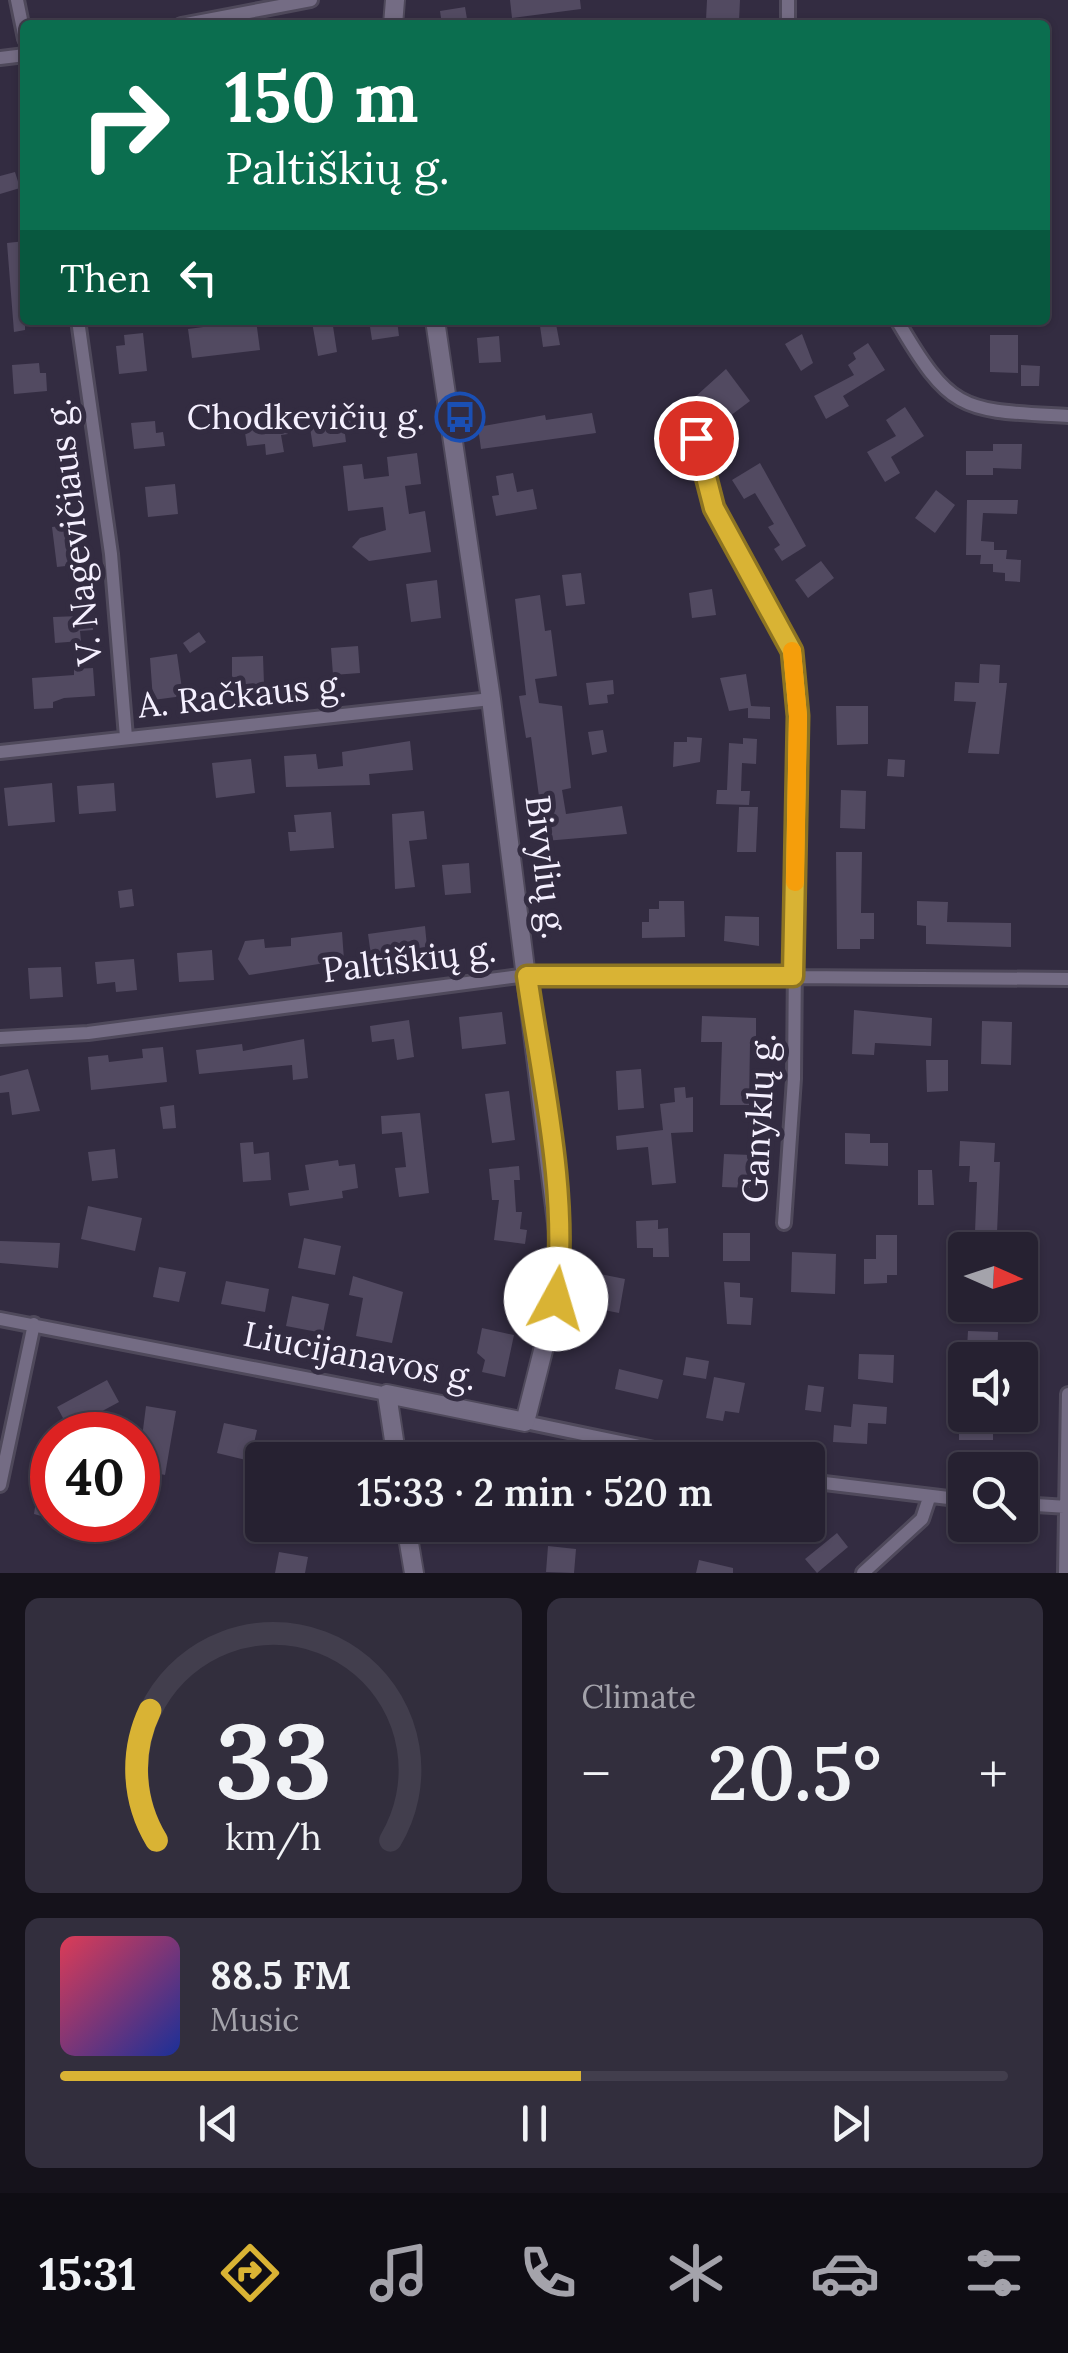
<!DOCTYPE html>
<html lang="en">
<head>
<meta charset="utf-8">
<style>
  body { margin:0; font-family:Lora,serif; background:#322e3d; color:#f1f3f6; height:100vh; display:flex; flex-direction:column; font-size:38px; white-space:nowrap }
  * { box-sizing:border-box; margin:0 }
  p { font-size:32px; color:#a4a3ab }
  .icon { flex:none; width:55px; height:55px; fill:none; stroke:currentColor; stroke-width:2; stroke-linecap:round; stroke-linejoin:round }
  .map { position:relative; height:1573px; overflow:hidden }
  .panel { display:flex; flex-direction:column; gap:25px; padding:25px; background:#15121b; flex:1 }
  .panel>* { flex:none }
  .hud { position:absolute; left:20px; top:20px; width:1030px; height:305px; border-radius:10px; box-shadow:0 2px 8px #0004,0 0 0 2px #423e4d; background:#0b6e4f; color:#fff; overflow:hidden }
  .needle { width:65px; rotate:93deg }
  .buttons { position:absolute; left:948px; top:1232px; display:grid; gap:20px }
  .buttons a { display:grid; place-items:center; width:90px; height:90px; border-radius:10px; background:#262131; box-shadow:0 2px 8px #0004,0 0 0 2px #423e4d; font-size:50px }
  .speed { position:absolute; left:30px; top:1412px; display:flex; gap:20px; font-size:50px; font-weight:700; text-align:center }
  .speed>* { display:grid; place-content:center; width:130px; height:130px; border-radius:50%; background:#262131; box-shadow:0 2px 8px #0004,0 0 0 2px #423e4d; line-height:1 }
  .speed .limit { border:15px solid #d22; background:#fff; color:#111 }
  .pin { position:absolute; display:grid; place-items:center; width:85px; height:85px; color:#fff; margin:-42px; border:5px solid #fff; border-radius:50%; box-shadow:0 2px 10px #0007 }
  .me { position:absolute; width:110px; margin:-55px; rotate:6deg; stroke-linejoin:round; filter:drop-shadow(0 0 8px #0008) }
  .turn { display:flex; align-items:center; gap:35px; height:210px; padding:0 40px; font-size:45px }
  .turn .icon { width:130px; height:130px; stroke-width:2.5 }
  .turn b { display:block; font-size:70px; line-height:85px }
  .then { display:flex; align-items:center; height:95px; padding:0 40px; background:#0003; gap:20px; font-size:38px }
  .big { font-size:75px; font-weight:600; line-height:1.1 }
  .panel .widget { flex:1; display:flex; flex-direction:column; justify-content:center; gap:15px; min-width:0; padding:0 35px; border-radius:15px; background:#322e3d }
  .panel .dial { align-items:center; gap:0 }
  .dial svg { height:260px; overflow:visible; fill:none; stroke:#423e4d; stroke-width:7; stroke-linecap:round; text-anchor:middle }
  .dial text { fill:#f1f3f6; stroke:none }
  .song { display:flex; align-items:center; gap:30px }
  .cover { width:120px; height:120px; border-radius:15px; background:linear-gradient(135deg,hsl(350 70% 55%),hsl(230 70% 35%)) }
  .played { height:10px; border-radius:5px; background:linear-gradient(90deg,#d9b334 55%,#423e4d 55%) }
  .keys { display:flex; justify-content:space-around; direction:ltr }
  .heat { display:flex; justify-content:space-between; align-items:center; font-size:55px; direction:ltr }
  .panel .tiles { flex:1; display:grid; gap:25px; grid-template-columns:1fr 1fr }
  .widget:last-child { grid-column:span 2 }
  .trip { position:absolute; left:245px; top:1442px; width:580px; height:100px; border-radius:10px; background:#262131; box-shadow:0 2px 8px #0004,0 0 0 2px #423e4d; font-weight:600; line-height:100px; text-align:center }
  .dock { display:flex; height:160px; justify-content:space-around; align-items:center; background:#0f0d14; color:#a4a3ab }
  .dock .icon { width:70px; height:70px }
  .dock .on { color:#d9b334 }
  .dock b { font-size:45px; color:#f1f3f6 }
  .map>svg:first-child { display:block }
  .building { fill:#524a61 }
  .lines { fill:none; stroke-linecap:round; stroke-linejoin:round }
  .street-casing { stroke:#4f495b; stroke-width:18 }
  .secondary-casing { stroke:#4f495b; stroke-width:22 }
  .street { stroke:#746c84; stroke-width:12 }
  .secondary { stroke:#746c84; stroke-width:18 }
  .route-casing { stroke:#8d7422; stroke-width:25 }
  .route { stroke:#d9b334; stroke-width:18 }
  .slow { stroke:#f59e0b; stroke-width:18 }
  .labels { text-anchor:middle; stroke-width:10; stroke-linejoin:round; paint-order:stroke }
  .poi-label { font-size:35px; fill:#f5f0ff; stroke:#332c41; text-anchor:end }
  .street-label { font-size:35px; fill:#f5f0ff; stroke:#332c41 }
</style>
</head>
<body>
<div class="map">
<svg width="1068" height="1573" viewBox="0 0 1068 1573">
  <rect width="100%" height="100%" fill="#332c41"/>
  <!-- building -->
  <path class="building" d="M510,0H580L581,9L512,18Z
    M707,0H740L739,21L706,20Z
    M465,7L468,25H442L440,11Z
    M15,172L20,188L0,194V176Z
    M25,241V330L14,332L7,243Z
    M256,320L260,350L192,358L188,329Z
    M332,320L337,352L318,356L312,322Z
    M369,320H397L399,336L372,340Z
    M556,324L560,345L543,347L540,326Z
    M143,333L147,371L119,374L116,346L125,345L124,335Z
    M802,334L813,363L801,371L785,344Z
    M990,335H1018V373L990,372Z
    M499,336L501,362L479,363L477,338Z
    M868,343L885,370L843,396L849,406L826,419L814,396L854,375L848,365L856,359L853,353Z
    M39,363L40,373H46L47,391L14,394L12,365Z
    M1021,365L1040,366L1039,386H1021Z
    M726,369L750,401L706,434L685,406Z
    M905,407L924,436L891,457L900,473L885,482L867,452L896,436L886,420Z
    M354,408L356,425L344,426L346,442L313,447L308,415Z
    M284,410L288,434L281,435L284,452L266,455L265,444L247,446L243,419Z
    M592,413L596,433L481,449L478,427L545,415L546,420Z
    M155,421L156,433L163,432L165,446L134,449L131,423Z
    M993,444H1022L1021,469L993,468V475H966V451H993Z
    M417,453L421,484L405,486L409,514L425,511L431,552L369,561L352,547L360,538L386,530L383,507L348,511L343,466L362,464L364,479L389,476L387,457Z
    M760,463L806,546L782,561L774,549L780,545L768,527L774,524L755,493L744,499L732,480Z
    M513,473L517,492L533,489L537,509L496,516L492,496L499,495L496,476Z
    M175,484L178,514L148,517L145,487Z
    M936,490L955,505L935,533L915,518Z
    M967,500H1018L1017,514L983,513L981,541L994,542V550H1007L1006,559L1021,560L1020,582L1005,581V573L993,572V564H980L981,555H966Z
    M79,524L83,564L57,567L52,527Z
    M821,561L834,578L808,598L795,580Z
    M581,573L585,604L566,606L562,575Z
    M437,580L441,618L411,622L406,584Z
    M712,589L716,615L692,618L689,593Z
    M540,595L545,631L551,630L557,676L535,679L539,703L562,706L571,788L562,790L566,814L622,806L627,834L545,841L531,737L526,738L519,696L526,695L515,599Z
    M92,605L93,630L80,631L81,641L55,643L53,617L80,616L79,606Z
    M199,632L206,642L190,653L183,643Z
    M358,646L360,673L333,675L331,648Z
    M177,654L183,696L153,700L150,658Z
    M263,656L264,684H232V657Z
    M980,664L1000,665L999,683H1007L999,754L968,753L976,702L954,701L955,682L979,683Z
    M93,668L95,696L64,698L53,702V708L34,709L32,678L74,675V669Z
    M746,674L751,706L770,707V719L748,718V708L729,711L720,678Z
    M613,680L614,694L607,695L608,703L589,705L586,683Z
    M836,706H868V744L837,745Z
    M603,730L607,752L592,755L588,732Z
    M687,737L702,738L700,762L673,767L674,742H687Z
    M743,738L757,739L756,764L742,763L741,791H750L749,805L716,804L717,790H727L729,743L743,744Z
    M410,741L413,770L369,774L370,785L286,787L284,756L316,754L318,769L343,766L342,752Z
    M251,759L255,793L216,798L212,763Z
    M888,759L905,760L904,777L887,776Z
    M52,783L55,822L8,826L4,788Z
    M114,783L116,811L79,814L77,786Z
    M841,790L866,791L865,829L840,828Z
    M739,807H758L756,852H737Z
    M424,811L427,839L409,841L415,887L395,889L392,814Z
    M331,812L334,848L290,851L288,832H296L294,815Z
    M836,852H862L861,913H874V939H860V949H837Z
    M469,863L471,893L445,895L442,865Z
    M132,889L134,906L120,908L118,891Z
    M659,901H684L685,937L642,938V922H649V909H659Z
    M917,901L948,902L947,922L1011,923V947L926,944V926L917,925Z
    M725,916L759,917V946L724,941Z
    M425,926L427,947L411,949L412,958L372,963L368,934Z
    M342,932L344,960L249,975L238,959L245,941L264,939L265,948L291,946V938Z
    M212,950L214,980L179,982L177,953Z
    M134,959L137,990L116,992L115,982L97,984L95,962Z
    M61,967L63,997L30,999L28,968Z
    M854,1010L932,1018L931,1046L875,1043L874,1055L852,1054Z
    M502,1012L506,1044L462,1049L459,1017Z
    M702,1016L756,1018V1043H750L749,1105H720L722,1042H701Z
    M409,1020L414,1057L397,1060L394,1039L372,1042L370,1026Z
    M982,1021L1012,1022L1011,1065L981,1064Z
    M304,1039L308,1078L293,1080L292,1065L199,1074L196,1050L242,1044L243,1051Z
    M163,1047L167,1082L91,1090L88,1057L108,1055L109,1062L143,1058L142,1049Z
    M926,1060H948V1091L927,1092Z
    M28,1069L40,1111L12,1115L9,1092L0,1093V1076Z
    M641,1069L644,1108L618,1110L616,1071Z
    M685,1087L686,1098L693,1097V1132L671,1133L676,1183L652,1185L648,1147L617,1150L616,1136L663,1130L660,1104L675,1102L674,1088Z
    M509,1091L515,1140L492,1143L485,1094Z
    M174,1105L176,1128L163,1129L160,1107Z
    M420,1113L429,1193L399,1197L395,1168L406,1167L402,1132L382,1134L381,1116Z
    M845,1133L870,1134V1143H888V1166L845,1164Z
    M960,1141L995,1143L994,1162H1000L997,1233L975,1232L977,1182H969L970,1166H959Z
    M253,1142L254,1154L269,1152L271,1180L243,1182L240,1143Z
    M115,1149L118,1178L92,1181L88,1152Z
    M724,1154L752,1155L750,1188L722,1187Z
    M338,1160L339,1166L355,1164L358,1188L342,1191L343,1198L290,1206L288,1193L309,1190L305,1165Z
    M519,1166L520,1180H514L516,1212H522L520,1229L527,1230L525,1244L494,1240L499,1200H492L489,1169Z
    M918,1170H932L934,1205H918Z
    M88,1206L142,1218L135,1251L81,1239Z
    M658,1220V1229L668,1228L669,1257H653V1248H637L636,1221Z
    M723,1233H750V1261H723Z
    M876,1235H897V1275H887V1283L864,1284V1259H876Z
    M304,1238L341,1246L335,1275L298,1268Z
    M0,1241L60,1243L58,1268L0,1263Z
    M792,1252L836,1254L835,1294L791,1292Z
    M159,1267L186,1272L179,1302L153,1297Z
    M600,1274L625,1279L619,1313L589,1307Z
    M948,1274L965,1275V1309L946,1308Z
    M353,1276L403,1292L392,1343L356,1336L363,1298L349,1295Z
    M226,1281L269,1289L265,1312L221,1304Z
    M724,1282L740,1283V1297L753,1298L751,1325L727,1324Z
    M292,1296L329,1304L323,1333L286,1326Z
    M482,1328L514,1335L505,1377L482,1372L485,1360L477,1353Z
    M968,1331L998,1332L997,1360H960L961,1347L967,1348Z
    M859,1354L894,1355L893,1383L858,1379Z
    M686,1357L709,1361L706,1379L683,1375Z
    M619,1369L663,1380L658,1399L615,1389Z
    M714,1377L745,1383L739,1413L725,1411L723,1421L706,1418Z
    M107,1380L119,1402L69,1429L57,1407Z
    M808,1385L824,1387L821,1412L805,1410Z
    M853,1404L887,1407L886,1424L868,1423L867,1444L833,1442L834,1425L851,1427Z
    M146,1406L176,1411L165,1475L138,1469Z
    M959,1415H993V1440H959Z
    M224,1423L257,1430L250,1461L217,1453Z
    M39,1480L52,1484V1519L34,1514Z
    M758,1525H811L809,1540L757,1531Z
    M837,1533L848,1547L817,1573L805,1559Z
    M548,1546L576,1549L574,1573L546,1572Z
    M279,1552L308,1557L305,1573H275Z
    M699,1560L733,1568V1573H696Z"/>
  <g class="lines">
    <!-- street casing -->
    <g class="street-casing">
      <path id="street" d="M17,0L25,39
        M181,25L311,0
        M788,25V0
        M0,58L25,55
        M78,320L111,554L126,737
        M897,320C952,415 964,410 1068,416
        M696,437L714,508L792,651L797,716L794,1079L784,1223
        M0,752L491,699
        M0,1038L88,1033L527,975L1068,979
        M0,1319L387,1394
        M525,1422L707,1460
        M808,1481L965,1500
        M0,1485L34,1324
        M1020,1504L1068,1507
        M863,1573L922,1519L929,1498
        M1065,1573L1068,1394"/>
    </g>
    <!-- secondary casing -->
    <g class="secondary-casing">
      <path id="secondary" d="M393,25L395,0
        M397,1460L387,1394L525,1422L556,1299L561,1255L491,699L435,320
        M406,1525L414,1573"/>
    </g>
    <!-- street -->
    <use href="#street" class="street"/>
    <!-- secondary -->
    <use href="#secondary" class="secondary"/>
  </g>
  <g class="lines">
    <!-- route casing -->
    <g class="route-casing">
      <path id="route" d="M556,1299C569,1193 542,1081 527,976H793L798,716L792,651L714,508L696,438"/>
    </g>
    <!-- route -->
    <use href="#route" class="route"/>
    <!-- slow -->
    <path class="slow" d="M792,651L798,716L795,882"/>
  </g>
  <!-- icons -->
  <defs>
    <g id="bus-ring" transform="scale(2.5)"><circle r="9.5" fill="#332c41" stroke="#1a4fb4" stroke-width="1.5"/><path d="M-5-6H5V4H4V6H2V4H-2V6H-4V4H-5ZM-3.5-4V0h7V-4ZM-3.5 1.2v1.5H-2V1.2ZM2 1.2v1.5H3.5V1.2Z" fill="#1a4fb4"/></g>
  </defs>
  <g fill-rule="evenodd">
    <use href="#bus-ring" x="460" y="417"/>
  </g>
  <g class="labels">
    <!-- poi labels -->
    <g class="poi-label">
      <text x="425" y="429">Chodkevičių g.</text>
    </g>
    <!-- street labels -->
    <g class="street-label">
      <text transform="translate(74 532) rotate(-97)" y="12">V. Nagevičiaus g.</text>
      <text transform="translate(242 695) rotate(-6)" y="12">A. Račkaus g.</text>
      <text transform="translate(546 867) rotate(83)" y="12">Bivylių g.</text>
      <text transform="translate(409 960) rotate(-7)" y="12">Paltiškių g.</text>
      <text transform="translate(759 1118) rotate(-87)" y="12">Ganyklų g.</text>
      <text transform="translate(360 1356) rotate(11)" y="12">Liucijanavos g.</text>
    </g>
  </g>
</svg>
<div class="buttons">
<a><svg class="needle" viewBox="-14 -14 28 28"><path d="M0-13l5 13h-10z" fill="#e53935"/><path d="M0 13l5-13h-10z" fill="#a4a3ab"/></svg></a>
<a><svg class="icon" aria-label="sound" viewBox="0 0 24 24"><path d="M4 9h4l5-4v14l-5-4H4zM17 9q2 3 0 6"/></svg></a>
<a><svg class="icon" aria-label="search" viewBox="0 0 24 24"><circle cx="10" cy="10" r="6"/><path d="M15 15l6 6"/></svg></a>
</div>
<div class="speed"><div class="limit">40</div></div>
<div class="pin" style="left:696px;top:438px;background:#d93025"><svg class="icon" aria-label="arrive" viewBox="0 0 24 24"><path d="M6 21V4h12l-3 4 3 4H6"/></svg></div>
<svg class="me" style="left:556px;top:1299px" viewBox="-20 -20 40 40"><circle r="19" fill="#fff"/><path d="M0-13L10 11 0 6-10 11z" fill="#d9b334"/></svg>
<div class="trip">15:33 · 2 min · 520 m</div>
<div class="hud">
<div class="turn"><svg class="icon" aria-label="right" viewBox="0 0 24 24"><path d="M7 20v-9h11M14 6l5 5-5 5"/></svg><div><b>150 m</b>Paltiškių g.</div></div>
<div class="then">Then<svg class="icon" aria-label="left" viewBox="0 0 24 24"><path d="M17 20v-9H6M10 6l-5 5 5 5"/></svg></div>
</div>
</div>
<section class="panel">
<div class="tiles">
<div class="widget dial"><svg viewBox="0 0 100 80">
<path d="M14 69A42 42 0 1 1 86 69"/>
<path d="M14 69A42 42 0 0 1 12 29" stroke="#d9b334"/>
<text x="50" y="56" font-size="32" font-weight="700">33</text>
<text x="50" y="72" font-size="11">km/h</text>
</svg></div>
<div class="widget"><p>Climate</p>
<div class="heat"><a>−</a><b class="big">20.5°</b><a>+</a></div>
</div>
<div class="widget">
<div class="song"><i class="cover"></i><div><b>88.5 FM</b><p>Music</p></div></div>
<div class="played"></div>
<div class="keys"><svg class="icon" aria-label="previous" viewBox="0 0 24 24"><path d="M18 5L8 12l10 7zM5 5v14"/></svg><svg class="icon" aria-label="pause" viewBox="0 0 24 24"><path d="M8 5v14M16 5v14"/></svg><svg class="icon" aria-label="next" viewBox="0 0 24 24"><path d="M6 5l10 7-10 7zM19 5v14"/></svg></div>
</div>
</div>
</section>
<nav class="dock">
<b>15:31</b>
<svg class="icon on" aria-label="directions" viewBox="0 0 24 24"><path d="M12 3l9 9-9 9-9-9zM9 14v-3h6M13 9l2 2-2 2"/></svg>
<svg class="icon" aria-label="music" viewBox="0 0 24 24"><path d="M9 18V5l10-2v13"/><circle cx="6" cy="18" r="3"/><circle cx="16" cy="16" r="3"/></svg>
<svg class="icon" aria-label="phone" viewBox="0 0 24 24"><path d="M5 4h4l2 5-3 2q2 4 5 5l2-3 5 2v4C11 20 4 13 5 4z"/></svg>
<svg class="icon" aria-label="climate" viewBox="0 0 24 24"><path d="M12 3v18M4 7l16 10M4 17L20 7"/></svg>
<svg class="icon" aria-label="car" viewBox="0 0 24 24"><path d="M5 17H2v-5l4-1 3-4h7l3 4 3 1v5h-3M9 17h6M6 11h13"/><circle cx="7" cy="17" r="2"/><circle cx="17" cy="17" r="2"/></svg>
<svg class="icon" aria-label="filters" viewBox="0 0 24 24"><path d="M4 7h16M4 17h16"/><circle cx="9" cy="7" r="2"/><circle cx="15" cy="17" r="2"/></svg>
</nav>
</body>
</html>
